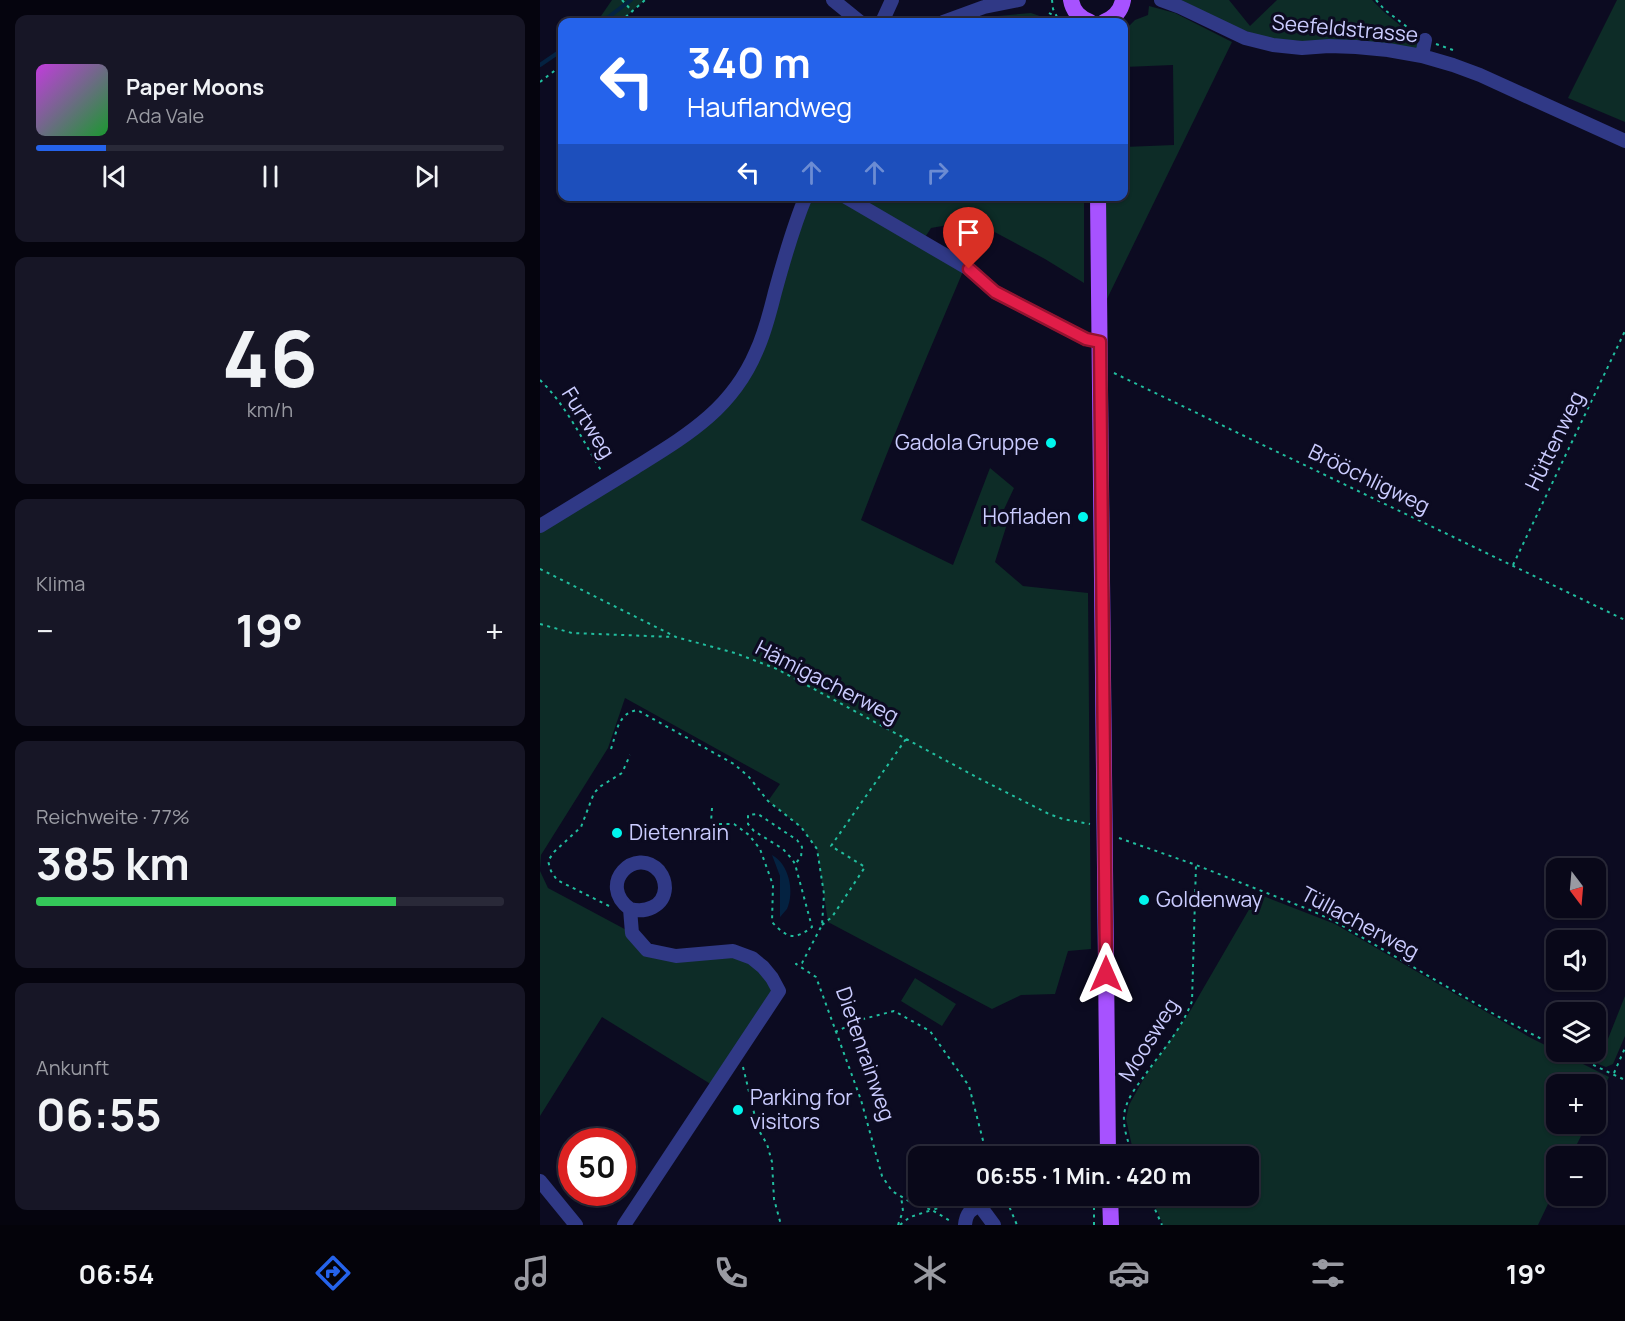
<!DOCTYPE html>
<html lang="de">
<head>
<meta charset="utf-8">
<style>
  body { margin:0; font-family:Manrope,sans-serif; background:#171626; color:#f1f3f6; height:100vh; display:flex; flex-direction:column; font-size:22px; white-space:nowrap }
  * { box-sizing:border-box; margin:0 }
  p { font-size:20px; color:#999aa2 }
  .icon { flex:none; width:33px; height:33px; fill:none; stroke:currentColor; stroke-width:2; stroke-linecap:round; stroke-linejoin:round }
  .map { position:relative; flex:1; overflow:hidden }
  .side { display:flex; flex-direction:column; gap:15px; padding:15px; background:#05040e; width:540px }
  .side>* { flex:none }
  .top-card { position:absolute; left:18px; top:18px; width:570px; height:183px; border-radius:12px; box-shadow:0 2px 4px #0004,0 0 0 2px #292938; background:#2563eb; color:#fff; overflow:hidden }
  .needle { width:39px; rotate:164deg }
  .buttons { position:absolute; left:1006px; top:858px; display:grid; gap:12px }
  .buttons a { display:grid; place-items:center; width:60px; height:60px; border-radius:12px; background:#090819; box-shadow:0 2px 4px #0004,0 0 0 2px #292938; font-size:30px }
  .speed { position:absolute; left:18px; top:1128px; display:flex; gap:12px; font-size:30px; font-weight:700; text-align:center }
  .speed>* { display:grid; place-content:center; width:78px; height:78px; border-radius:50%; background:#090819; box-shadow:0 2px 4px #0004,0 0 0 2px #292938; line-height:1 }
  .speed .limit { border:9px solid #d22; background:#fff; color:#111 }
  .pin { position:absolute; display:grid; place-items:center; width:51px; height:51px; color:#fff; margin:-62px -26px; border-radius:50% 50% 50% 0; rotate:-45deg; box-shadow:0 0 6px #0007 }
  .pin .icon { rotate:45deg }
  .me { position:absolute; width:66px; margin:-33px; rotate:0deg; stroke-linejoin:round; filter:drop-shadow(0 0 4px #0008) }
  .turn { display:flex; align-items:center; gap:21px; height:126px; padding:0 30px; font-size:27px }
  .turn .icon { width:78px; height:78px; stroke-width:2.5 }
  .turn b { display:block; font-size:42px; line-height:51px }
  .lanes { display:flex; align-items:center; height:57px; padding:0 30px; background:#0003; justify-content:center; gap:30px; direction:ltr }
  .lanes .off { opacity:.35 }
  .big { font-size:45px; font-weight:700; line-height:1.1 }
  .side .card { flex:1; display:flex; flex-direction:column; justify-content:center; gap:9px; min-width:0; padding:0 21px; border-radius:12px; background:#171626 }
  .side .dial { align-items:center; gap:0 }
  .dial b { font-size:78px; line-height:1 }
  .song { display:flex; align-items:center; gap:18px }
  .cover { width:72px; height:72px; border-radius:9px; background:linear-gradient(135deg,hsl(290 70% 55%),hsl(130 70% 35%)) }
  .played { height:6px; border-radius:3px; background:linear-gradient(90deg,#2563eb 15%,#292938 15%) }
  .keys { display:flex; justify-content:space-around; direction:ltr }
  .heat { display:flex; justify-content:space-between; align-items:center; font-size:33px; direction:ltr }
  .charge { height:9px; border-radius:4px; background:linear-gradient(90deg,#34c759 77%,#292938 0) }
  .trip { position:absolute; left:368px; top:1146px; width:351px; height:60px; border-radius:12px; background:#090819; box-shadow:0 2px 4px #0004,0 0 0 2px #292938; font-weight:700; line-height:60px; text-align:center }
  .menu { display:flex; height:96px; justify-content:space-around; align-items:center; background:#04030a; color:#999aa2 }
  .menu .icon { width:42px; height:42px }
  .menu .selected { color:#2563eb }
  .menu b { font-size:27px; color:#f1f3f6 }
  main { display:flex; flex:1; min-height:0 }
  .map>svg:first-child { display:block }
  .green { fill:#0d2c27 }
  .water { fill:#042241 }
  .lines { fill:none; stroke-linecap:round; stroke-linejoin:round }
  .stream { stroke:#042241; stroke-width:4 }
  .path { stroke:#21be9f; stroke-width:2; stroke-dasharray:3 4.5; stroke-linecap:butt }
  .minor { stroke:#303986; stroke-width:14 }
  .major { stroke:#a752ff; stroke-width:16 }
  .route-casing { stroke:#92132f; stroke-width:15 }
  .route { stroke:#e11d48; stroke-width:10 }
  .poi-dot { fill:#00f6ee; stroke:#0c0b21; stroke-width:2 }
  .labels { text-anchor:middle; stroke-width:6; stroke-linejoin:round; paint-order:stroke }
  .street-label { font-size:21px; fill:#cbccff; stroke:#0c0b21 }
  .poi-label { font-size:21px; fill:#cbccff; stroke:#0c0b21; text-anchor:start }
</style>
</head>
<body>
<main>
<section class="side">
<div class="card">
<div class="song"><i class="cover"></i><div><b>Paper Moons</b><p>Ada Vale</p></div></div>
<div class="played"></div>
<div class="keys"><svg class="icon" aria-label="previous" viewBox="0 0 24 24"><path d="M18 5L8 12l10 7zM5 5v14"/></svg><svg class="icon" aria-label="pause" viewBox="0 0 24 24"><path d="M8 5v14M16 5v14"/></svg><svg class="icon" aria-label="next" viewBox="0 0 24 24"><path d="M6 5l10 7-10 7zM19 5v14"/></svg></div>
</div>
<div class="card dial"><b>46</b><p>km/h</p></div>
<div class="card"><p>Klima</p>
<div class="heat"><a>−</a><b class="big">19°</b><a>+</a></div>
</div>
<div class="card"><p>Reichweite · 77%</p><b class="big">385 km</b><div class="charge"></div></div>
<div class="card"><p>Ankunft</p><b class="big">06:55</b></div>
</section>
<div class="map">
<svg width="1085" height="1225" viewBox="0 0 1085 1225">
  <rect width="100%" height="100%" fill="#0c0b21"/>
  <!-- green -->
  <path class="green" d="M72,0H105L80,22H68L61,16Z
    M641,0H689L710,26L737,0H832L843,11L880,42L879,49L818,40L763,41L730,39L691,26Z
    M1077,0H1085V122L1028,98Z
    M609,6L635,13L692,42L566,301L565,197L584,196V147L634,145L633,65L584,67V31L595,20L608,15Z
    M491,13L517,22H430L445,17Z
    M266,197H544V283L505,259L419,213L408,225L391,228L384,239L427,262C391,347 354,433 321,520L413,565L450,468L474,488L459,520L467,524L455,562L483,586L548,593L551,949L528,951L515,994L481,995L452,1009L288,922L277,849L261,827L228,801L240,784L85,698L68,748L1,855L0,869V526L146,436L204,376Z
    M0,871L8,888L92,933L107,950L212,958L239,991L177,1088L62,1017L0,1116Z
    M718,894L795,924L991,1038L1069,1077L1056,1104V1084H1017V1124H1047L1031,1156H1017V1185L998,1225H623L611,1196H708V1156H596L592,1146L586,1119L589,1105L604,1078L649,1013Z
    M375,978L416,1004L402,1026L361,1001Z
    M1085,996V1036L1073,1064L1066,1067L1058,1064Z"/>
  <!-- water -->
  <path class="water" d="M232,855C249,864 255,892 247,909C246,910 241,916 240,917V876Z"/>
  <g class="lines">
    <!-- stream -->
    <path class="stream" d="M62,22L91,0
      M0,65L22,50"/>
    <!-- path -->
    <path class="path" d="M82,0L93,12
      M512,0L513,9L517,17
      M836,0L845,10L875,33
      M509,13L525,22
      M80,22L105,0
      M896,44L913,50
      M0,82L22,65
      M574,373L1085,620
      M0,380C26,405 43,441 62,472
      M973,565L1085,331
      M0,569L136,637L195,653L237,669L440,779L509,814L523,819L550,824
      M0,624L32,633L133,637
      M71,749C77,732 77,714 97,710L194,764L209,777L228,801L261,827L277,849L284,894L282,925L262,963L256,964L276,977L321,1100L342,1176L352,1191L372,1203L392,1210L422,1201
      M172,808L171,822L175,824H194L209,835L220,849L233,885L232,922C247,938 254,941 272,927L255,864L252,859L243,849L214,831L208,824V815L218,814L257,840L262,847L261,857L255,864
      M579,838L656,865L770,910L794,921L959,1017L1017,1047
      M69,906L17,880L11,871L8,861L14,852L41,827L54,793L61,786L82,773L90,755
      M282,925L292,917L325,867L291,846L366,739
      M295,1032L323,1019L354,1011L390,1031L429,1086L447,1156
      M1026,1052L1085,1080
      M203,1067L218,1129L227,1144L232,1162L234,1199L241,1225
      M1074,1073L1085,1048
      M593,1156C589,1144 583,1129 584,1116C585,1101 596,1087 605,1075C621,1052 642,1029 652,1001L656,865
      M461,1196L466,1199L477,1225
      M609,1196L622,1225
      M358,1225L363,1211L361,1196
      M360,1225L370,1217L392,1210L412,1222
      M554,1225V1196"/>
    <!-- minor -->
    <path class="minor" d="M293,0L320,22
      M621,0L640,7L705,38L733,45L762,48L789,46L816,47L848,50L882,56L913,65L940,75L1085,141
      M342,22L352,0
      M403,22L444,7L479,0
      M882,56L885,40
      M304,196L429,269L455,292L546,339L560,342
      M0,526C31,507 62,488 93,469C144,437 191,411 216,352C225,333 230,312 235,292C244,259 253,227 266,196
      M0,1181L36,1225
      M84,1225L239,991L232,978L223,967L212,958L193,951L136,956L107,950L92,933L90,909C56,884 96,845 119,871C123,876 125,882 125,888C124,907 105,913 90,909
      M425,1225C426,1214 430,1209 440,1206L454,1225"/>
    <!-- major -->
    <path class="major" d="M531,0C533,12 540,18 550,22
      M564,22C574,18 581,11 583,0
      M558,196L568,1156
      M570,1196L571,1225"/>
  </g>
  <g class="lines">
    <!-- route casing -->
    <g class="route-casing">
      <path id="route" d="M429,269L455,292L546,339L560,342L566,974"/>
    </g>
    <!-- route -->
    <use href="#route" class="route"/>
  </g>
  <!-- markers -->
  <g class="poi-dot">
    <circle cx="511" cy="443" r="6"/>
    <circle cx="543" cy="517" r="6"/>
    <circle cx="77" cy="833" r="6"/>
    <circle cx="604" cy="900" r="6"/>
    <circle cx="198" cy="1110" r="6"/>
  </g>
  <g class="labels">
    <!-- street labels -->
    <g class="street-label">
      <text transform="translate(805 29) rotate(5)" y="7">Seefeldstrasse</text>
      <text transform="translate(48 423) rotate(58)" y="7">Furtweg</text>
      <text transform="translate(1015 441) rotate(-64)" y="7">Hüttenweg</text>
      <text transform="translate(829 479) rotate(26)" y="7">Brööchligweg</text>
      <text transform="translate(287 682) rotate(27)" y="7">Hämigacherweg</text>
      <text transform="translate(820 923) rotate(28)" y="7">Tüllacherweg</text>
      <text transform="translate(609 1040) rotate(-58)" y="7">Moosweg</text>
      <text transform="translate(325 1054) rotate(71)" y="7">Dietenrainweg</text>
    </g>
    <!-- poi labels -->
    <g class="poi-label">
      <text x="499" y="450" text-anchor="end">Gadola Gruppe</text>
      <text x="531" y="524" text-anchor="end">Hofladen</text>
      <text x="89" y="840">Dietenrain</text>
      <text x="616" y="907">Goldenway</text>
      <text x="210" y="1105">Parking for<tspan x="210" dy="24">visitors</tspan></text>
    </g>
  </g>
</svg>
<div class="buttons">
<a><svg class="needle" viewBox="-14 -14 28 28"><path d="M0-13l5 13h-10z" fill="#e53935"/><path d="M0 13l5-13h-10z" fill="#999aa2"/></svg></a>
<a><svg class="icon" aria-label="sound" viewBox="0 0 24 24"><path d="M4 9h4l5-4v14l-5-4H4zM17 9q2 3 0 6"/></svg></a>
<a><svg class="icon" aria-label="layers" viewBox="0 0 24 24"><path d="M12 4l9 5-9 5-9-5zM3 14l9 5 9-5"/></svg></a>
<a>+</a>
<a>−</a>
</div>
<div class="speed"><div class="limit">50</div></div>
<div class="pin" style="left:429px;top:269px;background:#d93025"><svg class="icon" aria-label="arrive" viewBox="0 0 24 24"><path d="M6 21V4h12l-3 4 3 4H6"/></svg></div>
<svg class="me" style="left:566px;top:974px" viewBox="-20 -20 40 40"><path d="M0-17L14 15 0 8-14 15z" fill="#e11d48" stroke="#fff" stroke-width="4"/></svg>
<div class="trip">06:55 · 1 Min. · 420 m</div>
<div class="top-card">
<div class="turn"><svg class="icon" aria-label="left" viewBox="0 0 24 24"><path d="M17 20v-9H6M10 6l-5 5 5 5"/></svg><div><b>340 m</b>Hauflandweg</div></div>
<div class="lanes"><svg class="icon" aria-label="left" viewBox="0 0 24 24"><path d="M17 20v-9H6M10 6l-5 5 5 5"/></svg><svg class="icon off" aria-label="ahead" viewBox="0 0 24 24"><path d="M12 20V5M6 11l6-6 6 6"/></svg><svg class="icon off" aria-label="ahead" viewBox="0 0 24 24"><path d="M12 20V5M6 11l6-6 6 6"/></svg><svg class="icon off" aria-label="right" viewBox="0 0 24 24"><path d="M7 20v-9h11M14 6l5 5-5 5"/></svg></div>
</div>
</div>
</main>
<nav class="menu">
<b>06:54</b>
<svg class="icon selected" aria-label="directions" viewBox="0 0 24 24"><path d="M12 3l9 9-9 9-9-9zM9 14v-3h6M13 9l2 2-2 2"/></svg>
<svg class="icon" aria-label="music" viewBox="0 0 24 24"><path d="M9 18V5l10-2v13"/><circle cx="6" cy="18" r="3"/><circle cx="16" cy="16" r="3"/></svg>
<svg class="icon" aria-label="phone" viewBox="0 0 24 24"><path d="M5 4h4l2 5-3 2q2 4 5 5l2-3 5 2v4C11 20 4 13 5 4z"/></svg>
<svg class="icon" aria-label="climate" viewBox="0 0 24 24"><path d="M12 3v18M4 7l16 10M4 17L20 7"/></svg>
<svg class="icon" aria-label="car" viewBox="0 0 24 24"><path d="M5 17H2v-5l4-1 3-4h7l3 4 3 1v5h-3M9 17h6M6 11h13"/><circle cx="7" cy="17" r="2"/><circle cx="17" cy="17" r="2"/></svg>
<svg class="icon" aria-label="filters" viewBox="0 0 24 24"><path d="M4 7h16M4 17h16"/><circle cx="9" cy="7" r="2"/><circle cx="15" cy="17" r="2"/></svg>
<b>19°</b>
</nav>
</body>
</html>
